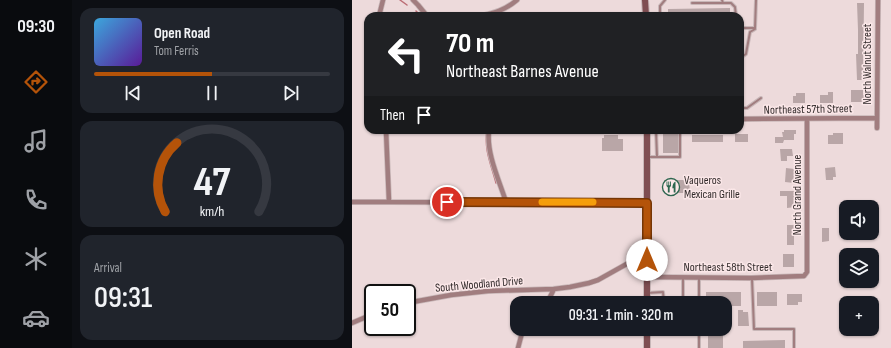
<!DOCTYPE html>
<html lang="en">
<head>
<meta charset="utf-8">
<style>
  body { margin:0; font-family:"Sofia Sans Condensed",sans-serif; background:#20242c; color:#f1f3f6; height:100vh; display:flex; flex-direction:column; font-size:15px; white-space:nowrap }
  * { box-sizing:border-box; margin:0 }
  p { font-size:13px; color:#9ea1a6 }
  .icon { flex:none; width:22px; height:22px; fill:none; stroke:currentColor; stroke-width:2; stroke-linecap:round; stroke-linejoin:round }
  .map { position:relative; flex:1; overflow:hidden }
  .side { display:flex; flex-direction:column; gap:8px; padding:8px; background:#0d0f14; width:280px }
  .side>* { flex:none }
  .guide { position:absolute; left:12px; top:12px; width:380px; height:122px; border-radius:12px; box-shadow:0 1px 3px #0004; background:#202124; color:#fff; overflow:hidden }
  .tools { position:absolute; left:487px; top:200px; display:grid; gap:8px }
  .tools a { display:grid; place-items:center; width:40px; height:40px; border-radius:8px; background:#171b24; box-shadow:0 1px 3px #0004; font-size:20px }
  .speed { position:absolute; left:12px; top:284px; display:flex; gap:8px; font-size:20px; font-weight:700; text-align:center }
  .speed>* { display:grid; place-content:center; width:52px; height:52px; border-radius:50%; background:#171b24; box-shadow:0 1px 3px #0004; line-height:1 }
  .speed .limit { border:2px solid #111; border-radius:6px; background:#fff; color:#111 }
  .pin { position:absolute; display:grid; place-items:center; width:34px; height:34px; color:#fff; margin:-17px; border:2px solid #fff; border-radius:50%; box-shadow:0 1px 4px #0007 }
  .me { position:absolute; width:44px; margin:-22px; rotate:0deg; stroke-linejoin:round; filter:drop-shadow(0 0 3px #0008) }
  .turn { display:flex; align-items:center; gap:14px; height:84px; padding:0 16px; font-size:18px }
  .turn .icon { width:52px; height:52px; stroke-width:2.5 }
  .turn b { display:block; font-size:28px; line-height:34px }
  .then { display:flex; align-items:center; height:38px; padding:0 16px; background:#0003; gap:8px; font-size:15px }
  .big { font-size:30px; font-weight:600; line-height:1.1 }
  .side .tile { flex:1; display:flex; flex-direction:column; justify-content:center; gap:6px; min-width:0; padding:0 14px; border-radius:12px; background:#20242c }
  .side .dial { align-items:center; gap:0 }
  .dial svg { height:104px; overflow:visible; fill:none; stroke:#363941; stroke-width:7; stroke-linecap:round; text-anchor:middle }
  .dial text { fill:#f1f3f6; stroke:none }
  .song { display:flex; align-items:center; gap:12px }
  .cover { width:48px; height:48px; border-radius:6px; background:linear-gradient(135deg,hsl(200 70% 55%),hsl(270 70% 35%)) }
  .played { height:4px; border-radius:2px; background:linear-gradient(90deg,#b45309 50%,#363941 50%) }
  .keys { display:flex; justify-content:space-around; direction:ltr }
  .trip { position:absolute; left:158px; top:296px; width:222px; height:40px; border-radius:12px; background:#171b24; box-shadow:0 1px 3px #0004; font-weight:600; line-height:40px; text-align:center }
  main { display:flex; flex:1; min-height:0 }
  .menu { display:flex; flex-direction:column; width:72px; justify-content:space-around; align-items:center; background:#090b0e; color:#9ea1a6 }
  .menu .icon { width:28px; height:28px }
  .menu .current { color:#b45309 }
  .menu b { font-size:18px; color:#f1f3f6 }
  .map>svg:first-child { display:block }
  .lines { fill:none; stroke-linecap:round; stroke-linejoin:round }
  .stream { stroke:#bc6e76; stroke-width:1.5 }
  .building { fill:#b9a6a7 }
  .service-casing { stroke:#c8b7b8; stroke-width:4 }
  .minor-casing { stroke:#c8b7b8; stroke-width:6 }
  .secondary-casing { stroke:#c8b7b8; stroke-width:8 }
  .service { stroke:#a17d7f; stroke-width:2 }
  .minor { stroke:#a17d7f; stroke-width:4.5 }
  .secondary { stroke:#7f4e52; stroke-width:6 }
  .route-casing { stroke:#753606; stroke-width:10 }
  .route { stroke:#b45309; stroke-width:7 }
  .slow { stroke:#f59e0b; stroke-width:7 }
  .labels { text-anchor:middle; stroke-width:3; stroke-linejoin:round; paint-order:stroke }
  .street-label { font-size:12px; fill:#322b2b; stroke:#fbe7e8 }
  .poi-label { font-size:12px; fill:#322b2b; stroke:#fbe7e8; text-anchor:start }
</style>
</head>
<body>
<main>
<nav class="menu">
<b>09:30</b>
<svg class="icon current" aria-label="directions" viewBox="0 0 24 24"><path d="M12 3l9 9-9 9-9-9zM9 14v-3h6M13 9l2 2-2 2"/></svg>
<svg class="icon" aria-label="music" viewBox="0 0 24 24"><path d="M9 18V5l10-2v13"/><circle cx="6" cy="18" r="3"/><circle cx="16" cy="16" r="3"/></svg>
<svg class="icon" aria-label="phone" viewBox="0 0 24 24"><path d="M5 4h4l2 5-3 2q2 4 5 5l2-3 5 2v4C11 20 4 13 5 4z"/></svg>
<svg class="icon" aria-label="climate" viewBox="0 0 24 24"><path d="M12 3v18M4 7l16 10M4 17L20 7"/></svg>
<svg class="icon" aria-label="car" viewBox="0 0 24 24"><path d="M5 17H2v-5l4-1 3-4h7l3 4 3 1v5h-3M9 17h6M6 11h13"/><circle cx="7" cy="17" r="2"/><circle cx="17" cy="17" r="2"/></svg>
</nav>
<section class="side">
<div class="tile">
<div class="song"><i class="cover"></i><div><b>Open Road</b><p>Tom Ferris</p></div></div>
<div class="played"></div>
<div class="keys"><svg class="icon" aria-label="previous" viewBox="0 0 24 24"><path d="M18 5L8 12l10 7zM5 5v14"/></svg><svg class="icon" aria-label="pause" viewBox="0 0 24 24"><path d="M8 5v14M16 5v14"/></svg><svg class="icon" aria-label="next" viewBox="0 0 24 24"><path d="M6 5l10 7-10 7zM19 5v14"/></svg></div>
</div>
<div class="tile dial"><svg viewBox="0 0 100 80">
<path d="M14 69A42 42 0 1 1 86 69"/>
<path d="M14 69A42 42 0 0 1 23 16" stroke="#b45309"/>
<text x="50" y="56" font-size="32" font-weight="700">47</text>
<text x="50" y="72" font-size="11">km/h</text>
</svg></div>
<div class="tile"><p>Arrival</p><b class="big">09:31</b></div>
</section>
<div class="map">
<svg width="539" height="348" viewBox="0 0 539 348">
  <rect width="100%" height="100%" fill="#eddadb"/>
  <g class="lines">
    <!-- stream -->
    <path class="stream" d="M48,0L55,5
      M64,11L69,16
      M135,130C132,150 139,164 144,183"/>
  </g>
  <!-- building -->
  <path class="building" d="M505,3H512L511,80H505L504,54H506V30Z
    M378,8V16H316V9Z
    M499,90H511V95H518V102H499Z
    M476,92H481V103H468V95H476Z
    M444,93H453V103H441V96H444Z
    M311,130H326V153H311Z
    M432,130H444V134H442V140H432L431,143H423V137H431L430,132H432Z
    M481,133H491V144H476V135H481Z
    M383,134H396V142H383Z
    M252,135H266V139H271V151H250V138H252Z
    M340,135H371V142H340Z
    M428,149H440L441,156H435V161H429Z
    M483,167L484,177H481V180H474L473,168Z
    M434,168L442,169V183L433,182Z
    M312,180H337L338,193H313Z
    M428,191H443V207L435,208V196H428Z
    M435,225H442V245H435Z
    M470,228H477V241L470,242Z
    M431,254H442V267H431Z
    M354,292H389V306H373V303H354Z
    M405,292H425V306H405Z
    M435,294H450V302H446V305H435Z
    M386,310H391V312H396L397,326H386Z
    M356,329H371V348H356Z
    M433,340V348H391V341Z"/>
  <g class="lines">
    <!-- service casing -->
    <g class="service-casing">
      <path id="service" d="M370,0L371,3H379L383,7L384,16
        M340,3H371
        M308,16V6L313,0
        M388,28H403L404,0
        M388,58L394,54L398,32L403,29
        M388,108H395L409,98
        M304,130L305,157
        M296,157H328V130
        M347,278V303
        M400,279L402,329H442V348
        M295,293L311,292L312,303
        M331,303V278
        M319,329L321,330L327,329
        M347,329V348"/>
    </g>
    <!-- minor casing -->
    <g class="minor-casing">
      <path id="minor" d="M61,0L66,5L75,16
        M27,16L31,0
        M128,16C143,13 153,10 165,0
        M388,119L525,118
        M525,128L526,0
        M34,130L37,202
        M137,130C134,153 147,180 154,202
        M0,202H37L295,203
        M295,277L399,278L452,276L455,272V119
        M55,303L99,295L136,291L202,289L218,287L237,283L246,280L280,261L295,260
        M192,303L198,297L202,289
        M0,323L21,314
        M166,348L171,329"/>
    </g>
    <!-- secondary casing -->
    <g class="secondary-casing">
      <path id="secondary" d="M293,0L294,16
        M295,130V303
        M295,329V348"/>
    </g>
    <!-- service -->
    <use href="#service" class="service"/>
    <!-- minor -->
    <use href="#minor" class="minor"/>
    <!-- secondary -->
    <use href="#secondary" class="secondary"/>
  </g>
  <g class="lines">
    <!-- route casing -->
    <g class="route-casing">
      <path id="route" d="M95,202L295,203V260"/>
    </g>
    <!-- route -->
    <use href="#route" class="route"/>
    <!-- slow -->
    <path class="slow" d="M190,202H241"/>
  </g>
  <!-- icons -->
  <defs>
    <g id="restaurant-ring" transform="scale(0.9)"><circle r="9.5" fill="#fbe7e8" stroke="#2d664f" stroke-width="1.5"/><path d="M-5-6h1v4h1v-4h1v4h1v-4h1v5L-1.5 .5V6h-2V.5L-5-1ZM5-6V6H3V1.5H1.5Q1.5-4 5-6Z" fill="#2d664f"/></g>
  </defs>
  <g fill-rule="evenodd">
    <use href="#restaurant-ring" x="319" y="187"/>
  </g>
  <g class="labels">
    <!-- street labels -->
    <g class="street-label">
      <text transform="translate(515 64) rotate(-90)" y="4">North Walnut Street</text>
      <text transform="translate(456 109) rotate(-1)" y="4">Northeast 57th Street</text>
      <text transform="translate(445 195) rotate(-90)" y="4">North Grand Avenue</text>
      <text x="376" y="271">Northeast 58th Street</text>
      <text transform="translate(127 284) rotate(-5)" y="4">South Woodland Drive</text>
    </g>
    <!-- poi labels -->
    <g class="poi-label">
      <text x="332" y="184">Vaqueros<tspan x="332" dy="14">Mexican Grille</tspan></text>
    </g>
  </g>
</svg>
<div class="tools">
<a><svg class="icon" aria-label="sound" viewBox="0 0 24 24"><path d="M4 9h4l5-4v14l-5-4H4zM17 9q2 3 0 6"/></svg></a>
<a><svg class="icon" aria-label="layers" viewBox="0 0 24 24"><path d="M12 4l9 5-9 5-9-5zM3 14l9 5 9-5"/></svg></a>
<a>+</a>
</div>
<div class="speed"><div class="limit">50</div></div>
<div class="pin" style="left:95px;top:202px;background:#d93025"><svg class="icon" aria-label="arrive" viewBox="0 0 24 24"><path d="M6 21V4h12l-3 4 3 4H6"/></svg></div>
<svg class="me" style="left:295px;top:260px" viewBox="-20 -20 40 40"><circle r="19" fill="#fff"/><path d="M0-13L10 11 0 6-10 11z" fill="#b45309"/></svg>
<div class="trip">09:31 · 1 min · 320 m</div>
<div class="guide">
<div class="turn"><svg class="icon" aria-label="left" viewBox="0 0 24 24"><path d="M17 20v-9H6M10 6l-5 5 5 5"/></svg><div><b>70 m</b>Northeast Barnes Avenue</div></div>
<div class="then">Then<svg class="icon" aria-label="arrive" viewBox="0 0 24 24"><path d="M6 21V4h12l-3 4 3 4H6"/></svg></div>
</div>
</div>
</main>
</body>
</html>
